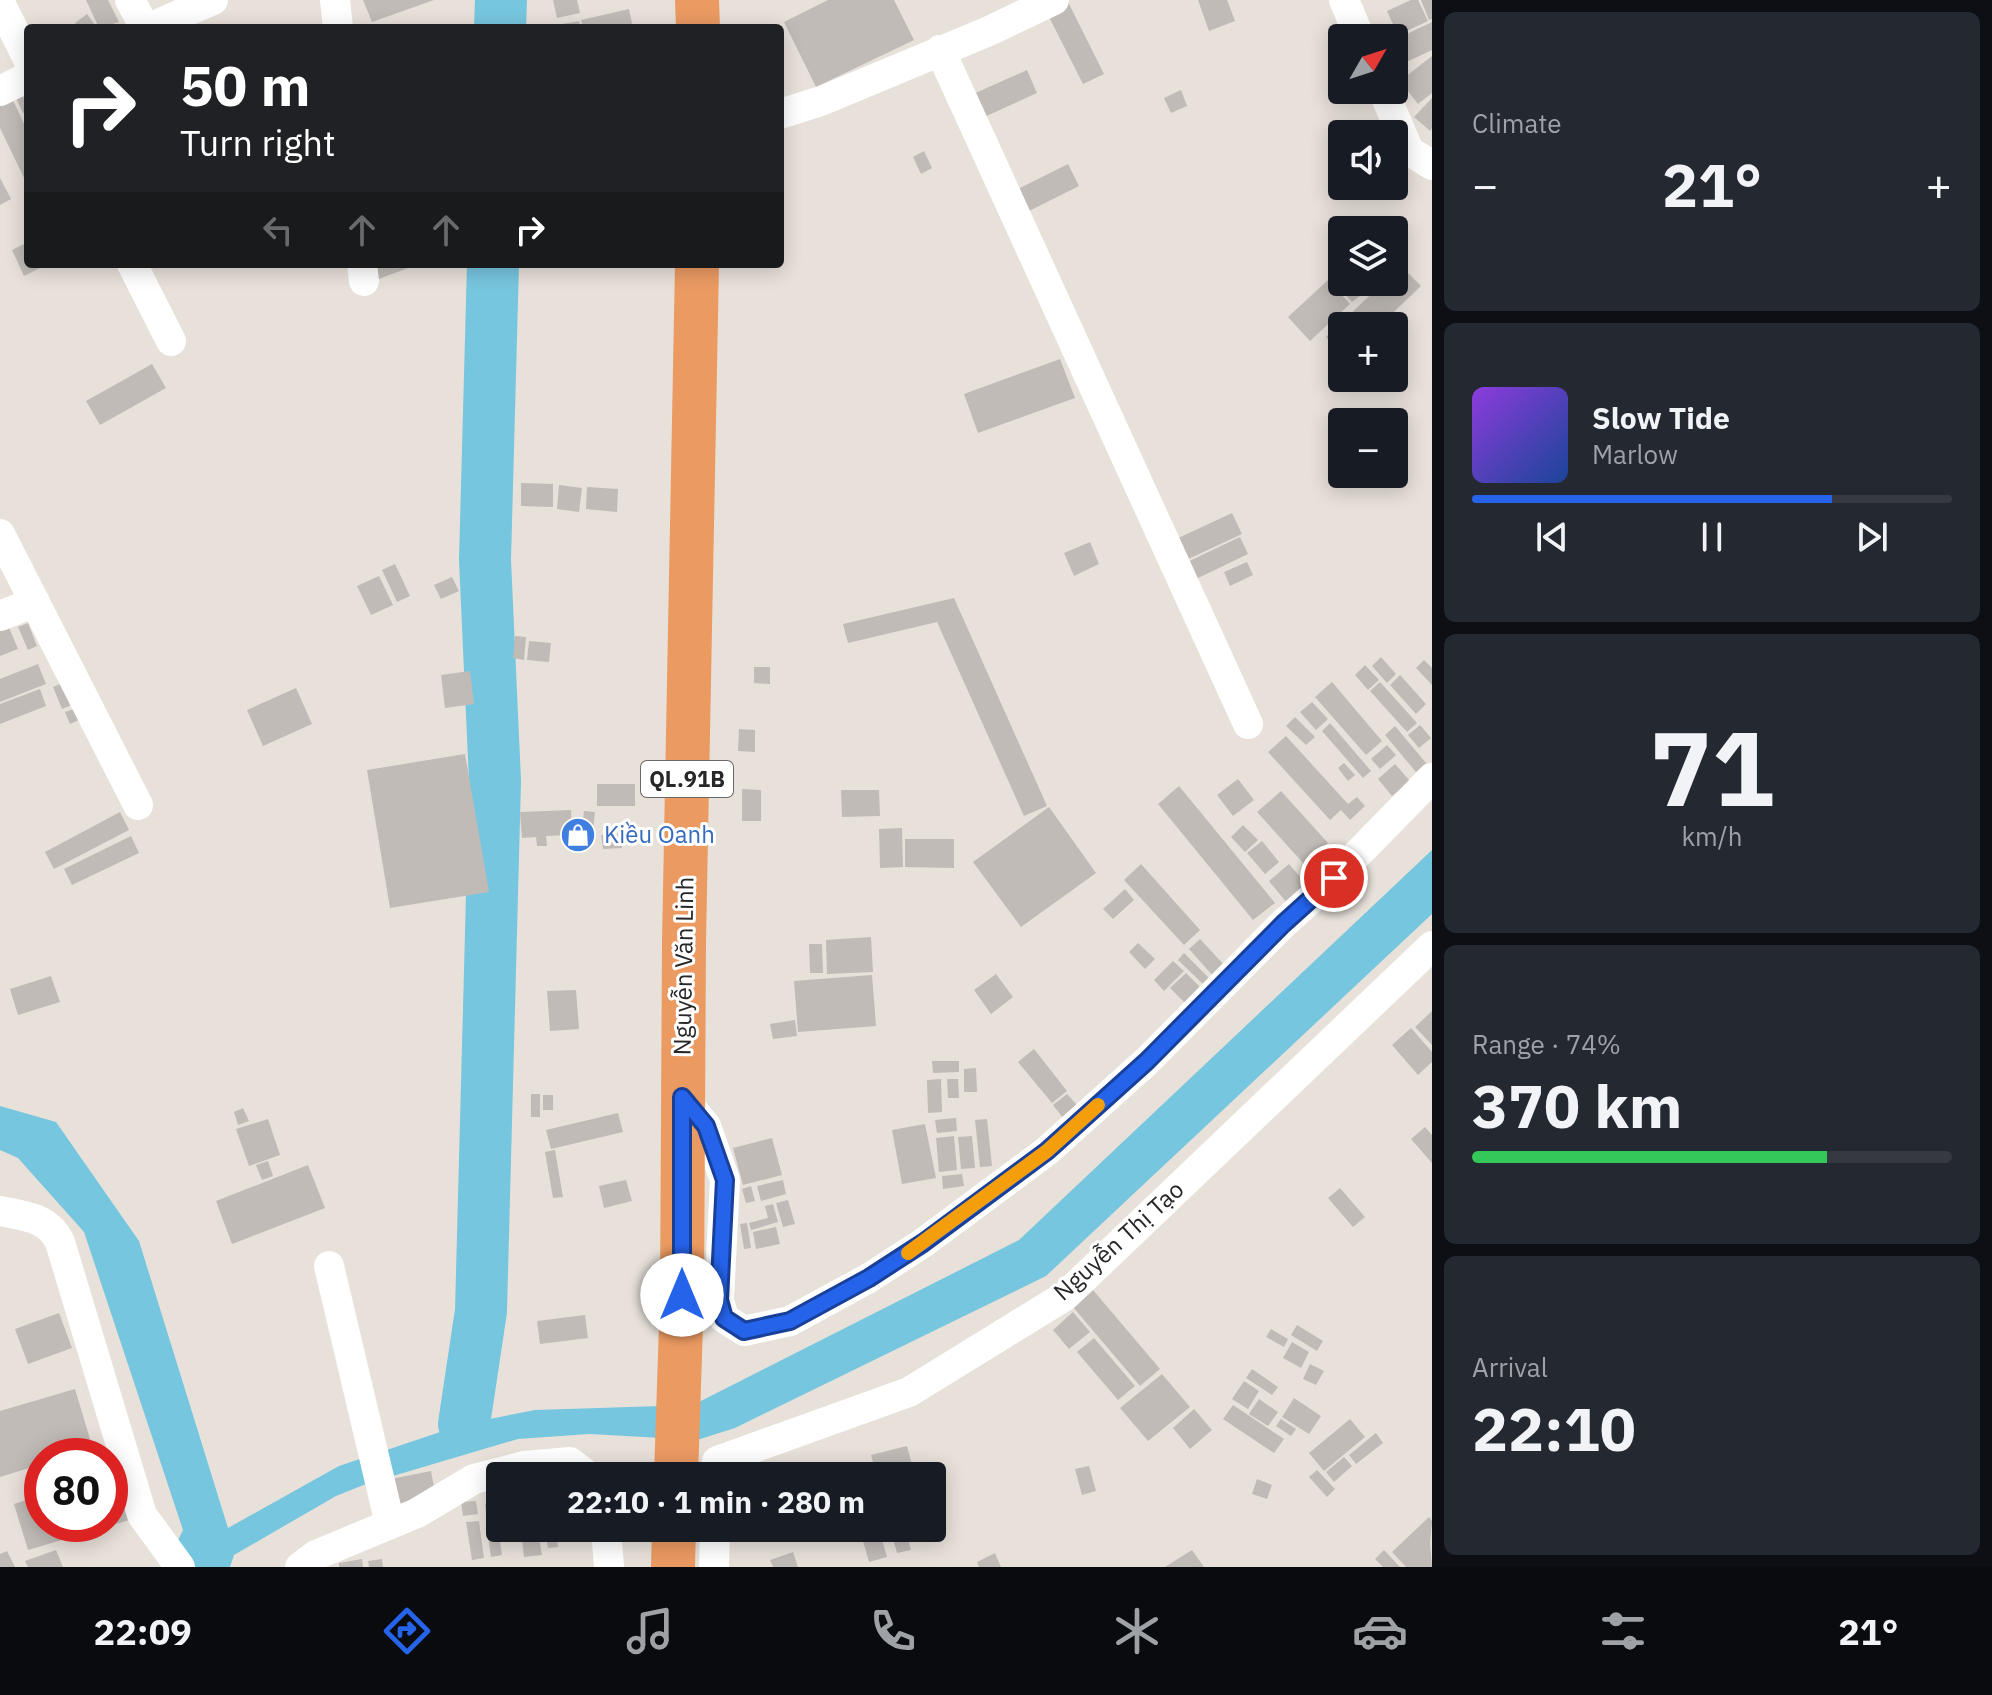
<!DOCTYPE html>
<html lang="en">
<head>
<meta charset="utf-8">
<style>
  body { margin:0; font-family:"IBM Plex Sans",sans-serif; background:#242831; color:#f1f3f6; height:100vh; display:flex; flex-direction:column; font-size:30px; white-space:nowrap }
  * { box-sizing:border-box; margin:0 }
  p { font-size:26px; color:#9ea1a6 }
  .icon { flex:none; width:44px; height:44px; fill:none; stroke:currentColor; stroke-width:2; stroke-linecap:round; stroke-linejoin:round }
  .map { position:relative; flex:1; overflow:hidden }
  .drawer { display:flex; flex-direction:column; gap:12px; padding:12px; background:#0d0f14; width:560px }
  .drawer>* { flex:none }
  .guide { position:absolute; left:24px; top:24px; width:760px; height:244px; border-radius:8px; box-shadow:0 4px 20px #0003; background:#202124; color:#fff; overflow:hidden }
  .needle { width:52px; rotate:51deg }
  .controls { position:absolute; left:1328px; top:24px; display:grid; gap:16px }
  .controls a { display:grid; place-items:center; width:80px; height:80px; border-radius:8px; background:#171b24; box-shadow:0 4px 20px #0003; font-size:40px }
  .speed { position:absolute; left:24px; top:1438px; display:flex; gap:16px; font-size:40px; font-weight:700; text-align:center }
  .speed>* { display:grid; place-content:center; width:104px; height:104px; border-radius:50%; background:#171b24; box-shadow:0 4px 20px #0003; line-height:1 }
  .speed .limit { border:12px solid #d22; background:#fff; color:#111 }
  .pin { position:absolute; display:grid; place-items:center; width:68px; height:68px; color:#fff; margin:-34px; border:4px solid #fff; border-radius:50%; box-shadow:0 2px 8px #0007 }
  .me { position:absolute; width:88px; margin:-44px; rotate:0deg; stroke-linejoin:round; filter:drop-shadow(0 0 6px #0008) }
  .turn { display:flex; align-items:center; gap:28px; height:168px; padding:0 24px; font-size:36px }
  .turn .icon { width:104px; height:104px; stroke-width:2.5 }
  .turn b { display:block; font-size:56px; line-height:68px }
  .lanes { display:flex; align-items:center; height:76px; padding:0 24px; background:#0003; justify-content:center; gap:40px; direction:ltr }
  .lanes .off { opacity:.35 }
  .big { font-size:60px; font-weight:800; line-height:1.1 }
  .drawer .card { flex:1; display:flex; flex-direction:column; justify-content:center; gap:12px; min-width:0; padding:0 28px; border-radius:12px; background:#242831 }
  .drawer .dial { align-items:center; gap:0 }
  .dial b { font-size:104px; line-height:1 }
  .song { display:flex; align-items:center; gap:24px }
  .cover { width:96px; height:96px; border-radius:12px; background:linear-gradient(135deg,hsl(270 70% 55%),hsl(220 70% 35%)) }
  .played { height:8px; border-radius:4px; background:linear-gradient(90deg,#2563eb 75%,#363941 75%) }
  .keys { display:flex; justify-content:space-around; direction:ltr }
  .heat { display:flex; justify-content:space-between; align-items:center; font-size:44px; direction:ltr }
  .charge { height:12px; border-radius:6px; background:linear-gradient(90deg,#34c759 74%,#363941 0) }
  .trip { position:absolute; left:486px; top:1462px; width:460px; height:80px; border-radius:8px; background:#171b24; box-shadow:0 4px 20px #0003; font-weight:800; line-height:80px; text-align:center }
  .tab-bar { display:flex; height:128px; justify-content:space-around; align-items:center; background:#090b0e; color:#9ea1a6 }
  .tab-bar .icon { width:56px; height:56px }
  .tab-bar .selected { color:#2563eb }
  .tab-bar b { font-size:36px; color:#f1f3f6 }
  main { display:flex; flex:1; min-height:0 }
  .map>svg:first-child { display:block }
  .water { fill:#77c6df }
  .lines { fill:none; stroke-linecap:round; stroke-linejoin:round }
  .river { stroke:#77c6df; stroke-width:52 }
  .building { fill:#c0bbb6 }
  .minor { stroke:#fff; stroke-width:30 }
  .highway { stroke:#eb9a62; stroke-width:44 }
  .route-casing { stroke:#184099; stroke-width:20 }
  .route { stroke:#2563eb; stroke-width:14 }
  .slow { stroke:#f59e0b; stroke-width:14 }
  .labels { text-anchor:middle; stroke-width:6; stroke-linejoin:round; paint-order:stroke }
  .shield { fill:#fff; stroke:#686868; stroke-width:2 }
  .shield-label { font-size:22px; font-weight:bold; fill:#272727 }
  .shop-label { font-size:24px; fill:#366cbe; stroke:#fff; text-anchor:start }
  .street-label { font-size:24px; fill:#272727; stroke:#fff }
</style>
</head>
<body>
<main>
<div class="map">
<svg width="1432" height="1567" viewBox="0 0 1432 1567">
  <rect width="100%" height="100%" fill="#e8e1da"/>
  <!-- water -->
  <path class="water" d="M1432,850V914L1046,1276L735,1428L697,1440L589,1434L518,1439L366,1484L336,1496L234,1555L230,1567H165L183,1530L84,1232L18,1158L0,1150V1106L56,1122L139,1241L228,1528L339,1466L464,1424L535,1410L693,1405L1019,1240Z"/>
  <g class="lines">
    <!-- river -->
    <path class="river" d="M500,28L501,0
      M464,1424L481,1311L495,781L485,560L493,264"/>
  </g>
  <!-- building -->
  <path class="building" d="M86,0H108L119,22L99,28Z
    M363,0H434L372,22Z
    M553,0H577L580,13L557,18Z
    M828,0H894L914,40L816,87L784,22Z
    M1198,0H1227L1235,21L1209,31Z
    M1411,0H1418L1428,21L1398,35L1387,11Z
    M1421,0H1432V19L1429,20Z
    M1068,2L1104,74L1083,84L1047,13Z
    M629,9L633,28H583L581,20Z
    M87,14L97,28H78L75,23Z
    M579,21L581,28H550V26Z
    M1432,22V50L1396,67L1394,40Z
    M1432,56V93L1418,104L1400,81Z
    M1027,70L1037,93L982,118L971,95Z
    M1181,90L1187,106L1171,113L1164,98Z
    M21,93L28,106V111L23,113L15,96Z
    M10,94L28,132V181L26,182L0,128V99Z
    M1432,98V128L1430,131L1414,117Z
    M924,151L932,168L921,174L913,157Z
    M1068,164L1079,186L1019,216L1008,194Z
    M0,178L11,199L0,205Z
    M28,242V264H48L24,276L12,250Z
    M370,264H419L376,280Z
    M1401,266L1421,286L1379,326H1342V355L1326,337L1384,282H1394V273Z
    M1342,273V282H1365L1370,288L1352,302L1333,280Z
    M1328,280L1350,304L1310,341L1288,317Z
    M1060,359L1075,398L978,433L964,394Z
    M152,364L166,388L100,425L86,401Z
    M521,483L553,484V507L521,506Z
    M559,485L582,488L579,512L557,509Z
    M587,487L618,489L617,512L586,509Z
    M1232,513L1242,534L1184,561L1174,540Z
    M1240,537L1248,554L1192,581L1183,564Z
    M1090,542L1099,564L1074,576L1064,553Z
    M1247,562L1253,575L1230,586L1224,572Z
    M395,564L410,596L397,602L382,570Z
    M379,576L393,605L371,615L357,586Z
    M452,577L459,591L441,599L434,585Z
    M954,598L1047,806L1024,816L937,622L848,643L843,624Z
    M7,623L18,649L0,656V626Z
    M28,623L37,646L28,650L18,627Z
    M515,636L526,637L524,660L513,658Z
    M529,641L551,643L549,662L527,660Z
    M1381,657L1396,674L1387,683L1372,666Z
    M1424,660L1432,668V685L1416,668Z
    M38,664L46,684L0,702V679Z
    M1365,665L1379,680L1368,690L1355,675Z
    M754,667H770V684L754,683Z
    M470,671L474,704L445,708L441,675Z
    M1400,675L1426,704L1416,714L1390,685Z
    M70,680L79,702L62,709L53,687Z
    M1332,682L1382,741L1366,755L1315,697Z
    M1380,682L1417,723L1407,732L1370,691Z
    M296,688L312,724L263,746L247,710Z
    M40,689L46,706L0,724V704Z
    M1312,702L1328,719L1316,730L1300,712Z
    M74,709L79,720L70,724L65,712Z
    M1295,717L1315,737L1306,745L1286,726Z
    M1330,723L1371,771L1363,778L1322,731Z
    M1420,725L1431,738L1419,748L1408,735Z
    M1395,726L1426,763L1416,772L1385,735Z
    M739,729L755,730V752L738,751Z
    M1286,736L1348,804L1357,797L1365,806L1350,820L1341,810L1330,820L1268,752Z
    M1387,745L1396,755L1380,769L1371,759Z
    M465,754L489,892L390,908L367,770Z
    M1344,763L1355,775L1348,781L1338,768Z
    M1395,764L1410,781L1392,796L1378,779Z
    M1238,779L1254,800L1233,816L1217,795Z
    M597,784H635V806H597Z
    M1179,786L1275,903L1253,920L1158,804Z
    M742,789L761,790V821H742Z
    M841,790H879L880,816L842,817Z
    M1281,791L1328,843L1304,864L1257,812Z
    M1049,807L1096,873L1021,927L973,862Z
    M571,810L572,835L546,836L547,846H537L536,837L522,838L520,812Z
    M584,811L595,812L593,830L582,829Z
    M120,812L129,830L54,869L45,852Z
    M1243,825L1258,840L1245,852L1231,837Z
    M902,828L903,867L880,868L879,829Z
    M621,834L622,848L603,849L601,835Z
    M131,836L139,853L72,885L64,869Z
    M905,839H954V868L905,867Z
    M1262,841L1279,862L1265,874L1247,853Z
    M1141,864L1200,930L1184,945L1124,880Z
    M1289,864L1307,885L1287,903L1269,881Z
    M1125,889L1134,900L1113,919L1103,909Z
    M871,937L873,972L827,974L826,940Z
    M1200,939L1226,967L1214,977L1189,949Z
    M1138,943L1155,959L1145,969L1129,952Z
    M809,944H822L823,973H810Z
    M1184,953L1211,980L1205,986L1178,960Z
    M1173,961L1184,971L1164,991L1154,980Z
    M1186,973L1203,990L1188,1006L1170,988Z
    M996,974L1013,997L991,1014L974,990Z
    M872,975L876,1026L798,1032L794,981Z
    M51,976L60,1002L18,1015L10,989Z
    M576,990L579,1029L550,1031L547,991Z
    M1432,1011V1045L1415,1027Z
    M795,1020L797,1036L773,1039L770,1024Z
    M1411,1028L1432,1052V1062L1418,1075L1392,1045Z
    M1034,1049L1067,1091L1052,1103L1018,1062Z
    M932,1061H959V1072L933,1073Z
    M976,1068L977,1092H964V1069Z
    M941,1079L942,1112L928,1113L927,1080Z
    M947,1079H958L959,1098H948Z
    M531,1094H540V1117H531Z
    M1067,1094L1078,1106L1063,1118L1053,1105Z
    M543,1095H553V1110H543Z
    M243,1108L249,1121L238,1125L234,1112Z
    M618,1113L623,1132L551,1149L546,1130Z
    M956,1118L957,1131L937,1133L935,1120Z
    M268,1119L280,1155L249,1166L236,1129Z
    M987,1119L992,1166L980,1167L975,1120Z
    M925,1124L936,1178L902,1184L892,1130Z
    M1425,1127L1432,1135V1163L1411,1139Z
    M954,1136L957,1170L939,1172L936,1138Z
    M972,1136L975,1168L961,1169L958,1137Z
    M772,1138L782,1175L743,1185L733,1148Z
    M555,1150L563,1197L553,1198L545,1152Z
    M268,1161L273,1176L262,1180L256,1165Z
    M308,1165L325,1208L232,1244L216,1201Z
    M962,1174L964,1186L943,1189L942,1176Z
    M626,1180L632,1201L604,1208L599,1186Z
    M783,1180L786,1194L761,1201L757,1186Z
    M751,1186L755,1201L746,1203L742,1189Z
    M1340,1188L1365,1217L1353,1227L1328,1198Z
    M788,1200L795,1224L783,1227L776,1203Z
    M773,1204L778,1222L751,1230L749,1223L768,1218L765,1206Z
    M747,1223L751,1248L744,1249L740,1224Z
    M776,1227L780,1244L756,1249L753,1232Z
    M1093,1290L1160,1369L1140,1386L1073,1307Z
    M1073,1312L1090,1332L1069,1349L1053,1330Z
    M59,1313L72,1348L28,1364L15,1329Z
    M585,1315L588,1338L540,1344L537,1321Z
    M1297,1325L1323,1341L1317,1351L1291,1335Z
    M1271,1329L1288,1339L1284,1347L1266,1337Z
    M1094,1338L1135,1386L1118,1400L1077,1352Z
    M1292,1342L1309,1352L1301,1368L1283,1358Z
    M1310,1364L1324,1371L1316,1385L1303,1379Z
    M1252,1369L1278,1387L1272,1395L1246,1378Z
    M1162,1374L1190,1407L1148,1441L1120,1408Z
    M1244,1381L1259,1391L1248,1409L1232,1399Z
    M75,1389L93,1449L71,1456H42V1464L0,1477V1411Z
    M1294,1398L1321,1416L1309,1434L1282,1417Z
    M1259,1399L1278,1412L1268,1426L1249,1414Z
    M1233,1405L1284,1439L1274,1453L1223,1419Z
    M1194,1409L1212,1430L1190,1449L1173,1428Z
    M1281,1419L1296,1429L1291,1436L1276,1426Z
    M1350,1419L1365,1437L1324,1471L1309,1453Z
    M1376,1433L1383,1443L1356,1464L1349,1455Z
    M907,1446L915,1476H877L871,1455Z
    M1344,1457L1352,1466L1334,1482L1326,1472Z
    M795,1464L797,1476H762L761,1471Z
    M1089,1466L1096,1491L1082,1495L1075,1469Z
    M1317,1470L1335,1489L1327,1497L1309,1477Z
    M431,1471L436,1498L392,1506L386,1480Z
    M119,1472L133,1519L28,1550L14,1504L42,1495V1524H110V1475Z
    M1257,1479L1272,1485L1267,1499L1252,1494Z
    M476,1501L478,1514L463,1516L461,1502Z
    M493,1503L496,1519L487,1521L485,1504Z
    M1429,1517L1432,1521L1430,1543L1432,1567H1406L1392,1552Z
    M479,1521L484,1558L472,1560L466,1522Z
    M497,1521L502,1555L491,1557L486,1523Z
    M504,1528H538L539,1534L505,1539Z
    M741,1528H761L762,1536L743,1539Z
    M813,1528H838L840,1538L815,1542Z
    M841,1528H850L852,1540L843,1542Z
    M860,1528H880L881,1532L863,1536Z
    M883,1528H914V1529L885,1537Z
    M556,1534L558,1547L548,1548L546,1536Z
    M907,1535L911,1550L897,1553L893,1538Z
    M881,1536L887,1557L869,1562L863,1541Z
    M539,1538L542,1555L524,1557L522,1540Z
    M56,1550L63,1567H28L25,1561Z
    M1192,1550L1204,1567H1165Z
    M1384,1550L1400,1567H1383L1375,1559Z
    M7,1551L15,1567H0V1554Z
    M793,1552L798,1567H773L770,1560Z
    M995,1553L1001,1567H979L977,1562Z
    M362,1559L363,1567H339V1563Z
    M382,1559L383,1567H369L368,1561Z"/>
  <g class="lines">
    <!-- minor -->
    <path class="minor" d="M130,0L145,28
      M335,0L338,28
      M1344,0L1360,38
      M0,3L28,59
      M149,28L213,0
      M940,50L1248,724
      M1383,90L1409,151L1432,165
      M0,91L28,77
      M780,114L821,101L989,31L1054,0
      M132,264L171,341
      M362,264L364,281
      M0,534L138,805
      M0,616L35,602
      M682,1097L706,1126L725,1180L719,1300L724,1318L744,1331L790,1321L869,1278L923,1243L1047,1151L1147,1061L1283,924L1334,878L1432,778
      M0,1211C25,1216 48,1217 60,1242L142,1515L180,1567
      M329,1266L390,1524
      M717,1476V1461L909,1392L1065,1296L1432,946
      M606,1528L609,1567
      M300,1567L316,1555L417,1513L474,1479L524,1466L570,1462L588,1476
      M714,1567L715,1528"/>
    <!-- highway -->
    <path class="highway" d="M697,0L698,28
      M676,1476L682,1295L684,942L697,264
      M673,1567L674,1528"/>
  </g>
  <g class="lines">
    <!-- route casing -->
    <g class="route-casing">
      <path id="route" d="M682,1295V1097L706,1126L725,1180L719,1300L724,1318L744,1331L790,1321L869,1278L923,1243L1047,1151L1147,1061L1283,924L1334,878"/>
    </g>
    <!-- route -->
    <use href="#route" class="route"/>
    <!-- slow -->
    <path class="slow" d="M908,1253L1047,1151L1098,1105"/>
  </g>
  <!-- icons -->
  <defs>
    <g id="shop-disc" transform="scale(1.8)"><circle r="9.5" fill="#3f7fe0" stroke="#fff"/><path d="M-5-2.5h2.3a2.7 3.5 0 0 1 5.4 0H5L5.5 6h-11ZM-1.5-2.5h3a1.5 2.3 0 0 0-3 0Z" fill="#fff"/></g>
  </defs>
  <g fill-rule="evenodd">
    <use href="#shop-disc" x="578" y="835"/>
  </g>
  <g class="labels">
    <!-- shield labels -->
    <rect class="shield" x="641" y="761" width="92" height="36" rx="6"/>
    <g class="shield-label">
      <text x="687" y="787">QL.91B</text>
    </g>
    <!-- shop labels -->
    <g class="shop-label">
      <text x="604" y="843">Kiều Oanh</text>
    </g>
    <!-- street labels -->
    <g class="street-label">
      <text transform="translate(684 966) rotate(-89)" y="8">Nguyễn Văn Linh</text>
      <text transform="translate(1119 1241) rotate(-42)" y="8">Nguyễn Thị Tạo</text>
    </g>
  </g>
</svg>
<div class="controls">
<a><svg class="needle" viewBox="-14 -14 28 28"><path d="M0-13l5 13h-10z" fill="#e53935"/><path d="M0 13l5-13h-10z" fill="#9ea1a6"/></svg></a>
<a><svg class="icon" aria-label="sound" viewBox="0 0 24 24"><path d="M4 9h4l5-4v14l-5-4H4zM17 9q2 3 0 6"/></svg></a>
<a><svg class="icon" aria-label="layers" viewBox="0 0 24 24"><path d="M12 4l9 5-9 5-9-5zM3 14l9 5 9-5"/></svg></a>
<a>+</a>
<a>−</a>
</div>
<div class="speed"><div class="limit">80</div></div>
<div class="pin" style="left:1334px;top:878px;background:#d93025"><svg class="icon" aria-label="arrive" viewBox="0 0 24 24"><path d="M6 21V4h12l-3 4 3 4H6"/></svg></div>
<svg class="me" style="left:682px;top:1295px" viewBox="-20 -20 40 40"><circle r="19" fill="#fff"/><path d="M0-13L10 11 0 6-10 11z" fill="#2563eb"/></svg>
<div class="trip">22:10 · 1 min · 280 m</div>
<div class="guide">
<div class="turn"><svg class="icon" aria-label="right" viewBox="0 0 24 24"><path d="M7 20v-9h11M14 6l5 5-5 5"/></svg><div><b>50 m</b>Turn right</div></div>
<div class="lanes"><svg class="icon off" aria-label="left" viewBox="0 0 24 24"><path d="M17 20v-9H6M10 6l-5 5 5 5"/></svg><svg class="icon off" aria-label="ahead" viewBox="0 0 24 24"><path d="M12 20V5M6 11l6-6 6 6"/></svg><svg class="icon off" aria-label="ahead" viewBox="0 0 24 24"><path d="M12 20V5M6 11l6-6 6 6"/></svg><svg class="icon" aria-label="right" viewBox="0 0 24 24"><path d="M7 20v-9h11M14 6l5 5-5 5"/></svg></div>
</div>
</div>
<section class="drawer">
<div class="card"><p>Climate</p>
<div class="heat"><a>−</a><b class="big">21°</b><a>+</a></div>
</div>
<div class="card">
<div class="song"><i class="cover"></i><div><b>Slow Tide</b><p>Marlow</p></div></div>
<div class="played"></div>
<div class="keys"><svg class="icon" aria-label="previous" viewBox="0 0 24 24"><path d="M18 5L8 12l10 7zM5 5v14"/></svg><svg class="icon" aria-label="pause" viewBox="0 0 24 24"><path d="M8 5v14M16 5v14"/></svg><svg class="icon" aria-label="next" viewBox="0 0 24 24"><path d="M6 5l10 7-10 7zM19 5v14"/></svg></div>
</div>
<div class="card dial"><b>71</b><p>km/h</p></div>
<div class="card"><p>Range · 74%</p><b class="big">370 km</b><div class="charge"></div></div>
<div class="card"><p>Arrival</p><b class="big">22:10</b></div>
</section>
</main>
<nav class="tab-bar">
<b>22:09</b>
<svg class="icon selected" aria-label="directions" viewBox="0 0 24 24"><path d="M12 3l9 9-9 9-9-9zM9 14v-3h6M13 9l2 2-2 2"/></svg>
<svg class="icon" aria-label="music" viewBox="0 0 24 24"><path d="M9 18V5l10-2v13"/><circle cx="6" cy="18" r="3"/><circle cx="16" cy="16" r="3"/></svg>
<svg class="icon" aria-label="phone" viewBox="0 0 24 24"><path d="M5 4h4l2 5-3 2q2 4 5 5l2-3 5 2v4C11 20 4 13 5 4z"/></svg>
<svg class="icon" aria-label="climate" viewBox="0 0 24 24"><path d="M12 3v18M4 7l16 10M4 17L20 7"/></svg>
<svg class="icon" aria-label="car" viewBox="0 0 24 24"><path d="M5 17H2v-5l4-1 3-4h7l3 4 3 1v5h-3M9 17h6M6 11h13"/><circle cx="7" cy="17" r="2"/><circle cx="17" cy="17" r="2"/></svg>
<svg class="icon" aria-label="filters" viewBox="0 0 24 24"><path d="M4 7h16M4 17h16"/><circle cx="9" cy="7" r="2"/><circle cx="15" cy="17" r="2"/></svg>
<b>21°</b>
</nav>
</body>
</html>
